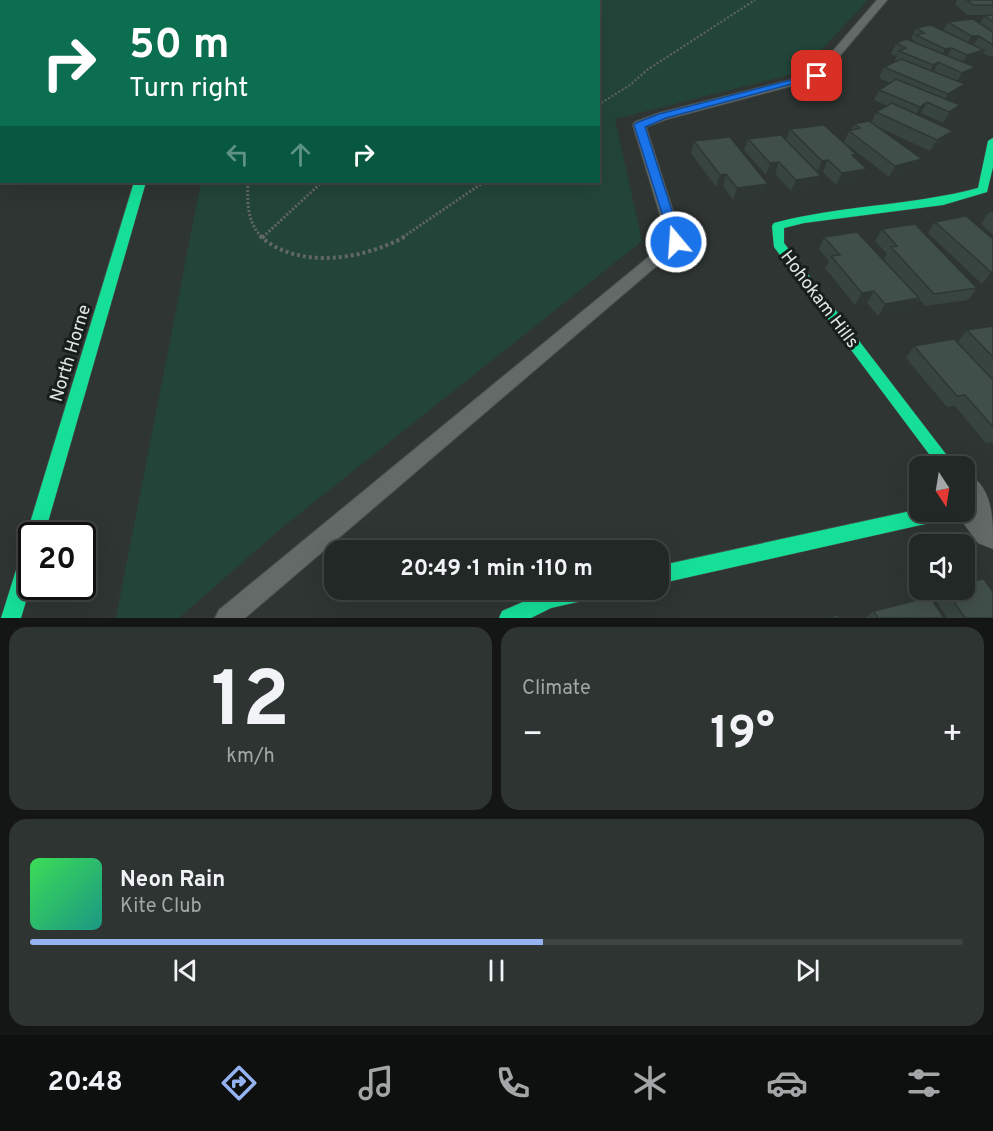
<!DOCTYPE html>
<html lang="en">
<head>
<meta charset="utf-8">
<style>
  body { margin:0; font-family:Overpass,sans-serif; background:#2e3432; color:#f1f3f6; height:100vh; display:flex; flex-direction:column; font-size:22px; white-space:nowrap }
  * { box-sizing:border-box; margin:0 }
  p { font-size:20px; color:#a2a6a7 }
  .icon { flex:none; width:33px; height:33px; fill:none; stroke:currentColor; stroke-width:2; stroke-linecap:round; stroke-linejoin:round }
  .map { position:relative; height:618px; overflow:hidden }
  .drawer { display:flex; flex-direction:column; gap:9px; padding:9px; background:#131615; flex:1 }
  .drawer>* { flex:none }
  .banner { position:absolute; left:0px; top:0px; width:600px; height:183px; box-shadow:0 6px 24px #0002,0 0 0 2px #3f4443; background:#0b6e4f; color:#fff; overflow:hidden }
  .needle { width:39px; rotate:168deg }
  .fabs { position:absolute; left:909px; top:456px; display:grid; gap:12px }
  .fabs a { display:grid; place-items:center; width:66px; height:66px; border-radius:12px; background:#222826; box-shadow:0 6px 24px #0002,0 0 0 2px #3f4443; font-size:30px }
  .speed { position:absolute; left:18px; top:522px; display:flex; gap:12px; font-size:30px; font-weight:700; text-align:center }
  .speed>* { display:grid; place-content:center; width:78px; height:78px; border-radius:50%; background:#222826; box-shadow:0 6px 24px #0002,0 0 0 2px #3f4443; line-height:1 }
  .speed .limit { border:3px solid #111; border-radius:9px; background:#fff; color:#111 }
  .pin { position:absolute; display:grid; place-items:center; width:51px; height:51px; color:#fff; margin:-26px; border-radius:12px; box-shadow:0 3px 9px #0006 }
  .me { position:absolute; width:66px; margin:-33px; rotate:342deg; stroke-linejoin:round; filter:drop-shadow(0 0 4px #0008) }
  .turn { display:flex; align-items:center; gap:21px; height:126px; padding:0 30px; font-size:27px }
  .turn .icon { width:78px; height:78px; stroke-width:2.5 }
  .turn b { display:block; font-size:42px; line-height:51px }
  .lanes { display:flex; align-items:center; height:57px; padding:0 30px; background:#0003; justify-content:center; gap:30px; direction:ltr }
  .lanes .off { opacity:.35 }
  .big { font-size:45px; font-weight:700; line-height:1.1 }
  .drawer .widget { flex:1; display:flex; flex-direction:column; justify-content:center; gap:9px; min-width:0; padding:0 21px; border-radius:18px; background:#2e3432 }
  .drawer .dial { align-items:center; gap:0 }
  .dial b { font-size:78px; line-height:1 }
  .song { display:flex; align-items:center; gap:18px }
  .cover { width:72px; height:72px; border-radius:9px; background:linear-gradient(135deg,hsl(130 70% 55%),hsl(170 70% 35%)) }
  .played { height:6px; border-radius:3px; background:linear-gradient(90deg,#95b2f1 55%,#3f4443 55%) }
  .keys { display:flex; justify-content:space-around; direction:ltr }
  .heat { display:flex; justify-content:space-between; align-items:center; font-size:33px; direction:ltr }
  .drawer .tiles { flex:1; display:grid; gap:9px; grid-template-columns:1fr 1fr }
  .widget:last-child { grid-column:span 2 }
  .trip { position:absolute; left:324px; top:540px; width:345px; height:60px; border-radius:18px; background:#222826; box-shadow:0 6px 24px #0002,0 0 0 2px #3f4443; font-weight:700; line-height:60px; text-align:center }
  .tabs { display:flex; height:96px; justify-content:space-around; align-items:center; background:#0e100f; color:#a2a6a7 }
  .tabs .icon { width:42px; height:42px }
  .tabs .on { color:#95b2f1 }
  .tabs b { font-size:27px; color:#f1f3f6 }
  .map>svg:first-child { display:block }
  .green { fill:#234539 }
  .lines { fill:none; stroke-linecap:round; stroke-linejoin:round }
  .canal { fill:#457d68; fill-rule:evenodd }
  .lane-casing { stroke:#4b514f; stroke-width:2 }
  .street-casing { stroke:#4b514f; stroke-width:1 }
  .fast-casing { stroke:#4b514f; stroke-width:1 }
  .path-far2 { stroke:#626664; stroke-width:2; stroke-dasharray:2 2; stroke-linecap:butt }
  .path-far1 { stroke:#626664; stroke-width:3; stroke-dasharray:2 2; stroke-linecap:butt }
  .path { stroke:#626664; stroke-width:4; stroke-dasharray:3 3; stroke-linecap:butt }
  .lane { fill:#646a68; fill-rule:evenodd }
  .street { fill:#646a68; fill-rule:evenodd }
  .fast { fill:#16e098; fill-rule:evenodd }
  .wall { fill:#384440 }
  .shaded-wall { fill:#2e3734 }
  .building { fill:#414f4a; stroke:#2e3734; stroke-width:1.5 }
  .route { fill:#1a73e8; stroke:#114b97; stroke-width:1.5 }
  .labels { text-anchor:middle; stroke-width:6; stroke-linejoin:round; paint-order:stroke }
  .street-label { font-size:18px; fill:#dfe7e4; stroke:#181e1b }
</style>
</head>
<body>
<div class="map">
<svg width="993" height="618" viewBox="0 0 993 618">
  <rect width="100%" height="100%" fill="#2e3532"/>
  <!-- green -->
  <path class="green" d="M236,0H868L801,72L615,119L642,241L284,526L179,618H116L201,182H598V2Z"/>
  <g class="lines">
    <!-- canal -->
    <path class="canal" d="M41,0H64L40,2Z
      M0,16H2V28H0Z"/>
    <!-- lane casing -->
    <g class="lane-casing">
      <path id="lane" d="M877,0H887L821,78L667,119L646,127L683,242L681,245L245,618H215L219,610L668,241L633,125L635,122L659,113L813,74Z"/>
    </g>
    <!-- street casing -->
    <g class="street-casing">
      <path id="street" d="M964,471C993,486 993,515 993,549L978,543L955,512H964Z"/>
    </g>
    <!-- fast casing -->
    <g class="fast-casing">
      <path id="fast" d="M191,0H199L190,2Z
        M993,138V167L987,192L943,205L804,223L784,228V243L955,466H938L774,247L772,226L774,223C841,205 911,206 978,188L988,141Z
        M134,182H146L44,536H32V581L21,618H1L23,548L28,541L26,536Z
        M920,509V512H952L949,518L943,520L658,584V566Z
        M550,590H602L600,597L551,608L531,618H499L502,611Z"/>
    </g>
    <!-- path-far2 -->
    <path class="path-far2" d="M513,0L516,2
      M7,2L10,0
      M105,2L108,0
      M245,2L247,0
      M268,2L270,0
      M598,105L630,85L647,70L755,0"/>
    <!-- path-far1 -->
    <path class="path-far1" d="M598,105L600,103
      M248,182C247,201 247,223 262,237
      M263,237L322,182
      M403,237L484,182"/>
    <!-- path -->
    <path class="path" d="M260,236C299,271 365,259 406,236
      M262,238L264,236"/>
    <!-- lane -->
    <use href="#lane" class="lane"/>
    <!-- street -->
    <use href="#street" class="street"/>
    <!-- fast -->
    <use href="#fast" class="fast"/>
  </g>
  <!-- wall -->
  <path class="wall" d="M427,0H443L441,2Z
    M957,0H993V56H989L983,53L978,61L967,64L969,78L959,82V95L950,101L953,116L943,123L921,113L918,115L953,131L946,142L930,151L872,124L922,159L916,170L889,177L844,142L849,131H851L854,124L871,123L876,112L887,106L874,100L879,90L890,83L879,78L884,67L895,62L894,61L897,56L891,54L896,43L913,42L914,40L911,39L916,28L943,31L948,22L980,24L984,16L992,15H967L955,4Z
    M790,129L854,158L861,181L836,185L823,172H818L821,176L816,187L791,191L775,174L766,175L744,150L748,139L786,140Z
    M694,141L764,195L733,200L723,186L716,187L691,153Z
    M989,212H993V235L981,224Z
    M935,222L993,239V282L982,284L928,233Z
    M882,229L977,288L968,300L925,306L919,299L911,310L878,316L867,303L855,305L825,268L829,261L819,249L824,237L907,286L884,259L887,254L875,241Z
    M993,326V380L958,342L967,330Z
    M914,346L993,380V442L986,443L955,406L947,407L906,358Z
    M942,590H964L993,618H947L933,596Z
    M874,611L944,618H865Z"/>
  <!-- shaded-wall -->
  <path class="shaded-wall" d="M971,36H979L973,46L966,47Z
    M952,48L946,58L940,60L945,49Z
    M984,50L978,61L961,65L967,55Z
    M938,62L933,73L928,75L933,65Z
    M975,67L969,78L956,83L962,73Z
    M965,84L959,95L942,105L948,94Z
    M927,102L921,113L914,118L920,107Z
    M960,105L953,116L943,123L949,112Z
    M953,131L946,142L930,151L937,140Z
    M922,159L916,170L889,177L895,166Z
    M828,160L823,172H817L822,161Z
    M779,162L775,174L766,175L770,163Z
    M867,169L861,181L836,185L842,173Z
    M726,174L723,186L716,187L720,175Z
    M821,176L816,187L791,191L796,180Z
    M768,184L764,195L733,200L737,188Z
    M991,272H993V282L982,284Z
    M874,291L867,303L855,305L862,293Z
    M919,298L911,310L878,316L885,304Z"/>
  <!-- building -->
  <path class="building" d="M569,0H577L582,2H566Z
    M967,0H993V5H973Z
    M993,15V21L984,16Z
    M973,19L993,32V45L979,36H971L948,22Z
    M931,25L984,50L967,55L952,48L945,49L916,35L924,33L916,28Z
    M906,39L975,67L962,73L938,62L933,65L899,51L906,48L896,43Z
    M901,59L965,84L948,94L884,67Z
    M896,79L960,105L949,112L927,102L920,107L879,90Z
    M892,103L953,131L937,140L876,112Z
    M869,121L922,159L895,166L849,131L860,128L854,124Z
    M824,125L856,154L852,155L867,169L842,173L828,160L822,161L790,129Z
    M781,135L821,176L796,180L779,162L770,163L748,139Z
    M730,137L768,184L737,188L726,174L720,175L694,141Z
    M966,216L993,239V272H991L935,222Z
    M915,224L977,288L934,294L891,247L897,246L882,229Z
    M857,232L919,298L885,304L874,291L862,293L831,256L840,255L824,237Z
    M993,326V357L967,330Z
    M954,339L993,380V427L965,395L957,396L914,346Z
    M984,579L993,592V618H965L946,590H964V583Z
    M930,597L944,618H878L874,611Z
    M838,615L839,618H825Z"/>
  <!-- route -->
  <path class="route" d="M814,74L821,76L666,118L645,127L682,242L680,245H672L634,125L636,123L659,114Z"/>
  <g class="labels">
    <!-- street labels -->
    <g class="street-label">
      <text transform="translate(820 299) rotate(53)" y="6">Hohokam Hills</text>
      <text transform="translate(70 353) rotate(-73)" y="6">North Horne</text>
    </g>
  </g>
</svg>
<div class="fabs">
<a><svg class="needle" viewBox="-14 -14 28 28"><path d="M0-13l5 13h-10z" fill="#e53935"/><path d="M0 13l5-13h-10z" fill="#a2a6a7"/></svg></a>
<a><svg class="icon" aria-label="sound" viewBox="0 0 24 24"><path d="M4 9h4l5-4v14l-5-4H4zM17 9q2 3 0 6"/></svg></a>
</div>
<div class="speed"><div class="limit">20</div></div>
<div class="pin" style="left:817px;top:76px;background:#d93025"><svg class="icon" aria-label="arrive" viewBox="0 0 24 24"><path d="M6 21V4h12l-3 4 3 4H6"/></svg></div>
<svg class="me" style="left:676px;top:242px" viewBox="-20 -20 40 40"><circle r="17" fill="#1a73e8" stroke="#fff" stroke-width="3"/><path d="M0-11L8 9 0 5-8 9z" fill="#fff"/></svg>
<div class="trip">20:49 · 1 min · 110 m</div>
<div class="banner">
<div class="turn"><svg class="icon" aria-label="right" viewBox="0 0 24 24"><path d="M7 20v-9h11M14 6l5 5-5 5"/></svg><div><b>50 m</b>Turn right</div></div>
<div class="lanes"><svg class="icon off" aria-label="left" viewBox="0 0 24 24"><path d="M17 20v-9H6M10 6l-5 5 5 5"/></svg><svg class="icon off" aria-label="ahead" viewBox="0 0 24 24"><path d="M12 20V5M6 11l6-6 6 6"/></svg><svg class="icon" aria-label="right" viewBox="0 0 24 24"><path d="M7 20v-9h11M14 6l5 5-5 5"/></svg></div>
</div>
</div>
<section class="drawer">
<div class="tiles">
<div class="widget dial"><b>12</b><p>km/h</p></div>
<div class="widget"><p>Climate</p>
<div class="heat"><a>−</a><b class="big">19°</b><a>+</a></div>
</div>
<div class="widget">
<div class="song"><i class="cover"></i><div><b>Neon Rain</b><p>Kite Club</p></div></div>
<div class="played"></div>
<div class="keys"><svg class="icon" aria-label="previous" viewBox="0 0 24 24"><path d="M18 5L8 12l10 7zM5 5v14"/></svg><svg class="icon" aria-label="pause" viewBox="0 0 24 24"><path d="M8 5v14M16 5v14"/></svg><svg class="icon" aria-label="next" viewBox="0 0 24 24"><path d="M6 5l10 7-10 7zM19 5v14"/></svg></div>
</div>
</div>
</section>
<nav class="tabs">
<b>20:48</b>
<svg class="icon on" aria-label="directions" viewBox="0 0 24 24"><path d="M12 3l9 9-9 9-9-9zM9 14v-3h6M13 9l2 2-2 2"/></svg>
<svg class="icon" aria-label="music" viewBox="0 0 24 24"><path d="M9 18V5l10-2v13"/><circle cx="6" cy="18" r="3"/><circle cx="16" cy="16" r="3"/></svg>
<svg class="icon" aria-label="phone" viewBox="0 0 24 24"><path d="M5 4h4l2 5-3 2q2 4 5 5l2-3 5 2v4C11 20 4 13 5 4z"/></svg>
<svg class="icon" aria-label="climate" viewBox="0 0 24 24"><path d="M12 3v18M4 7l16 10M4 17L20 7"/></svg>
<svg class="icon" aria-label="car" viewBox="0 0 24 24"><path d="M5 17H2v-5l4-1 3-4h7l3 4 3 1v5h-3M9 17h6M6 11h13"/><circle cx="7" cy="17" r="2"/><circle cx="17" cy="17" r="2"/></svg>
<svg class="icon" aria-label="filters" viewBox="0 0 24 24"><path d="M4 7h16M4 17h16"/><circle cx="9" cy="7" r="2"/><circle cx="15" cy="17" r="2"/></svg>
</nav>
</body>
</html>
